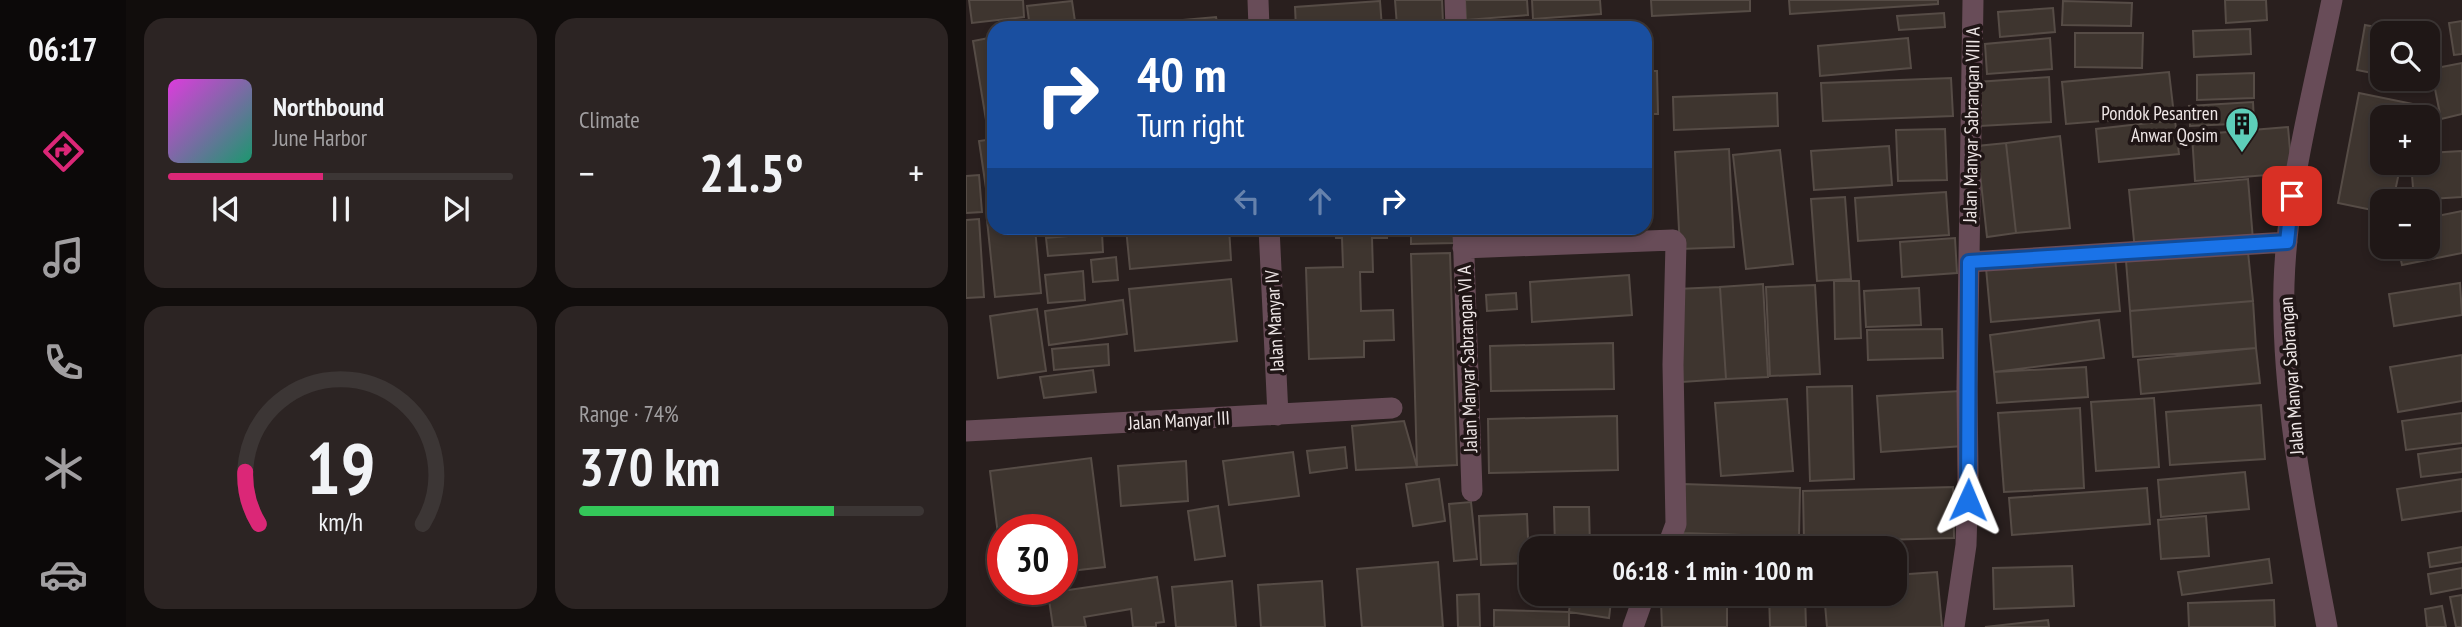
<!DOCTYPE html>
<html lang="en">
<head>
<meta charset="utf-8">
<style>
  body { margin:0; font-family:"PT Sans Narrow",sans-serif; background:#2c2423; color:#f1f3f6; height:100vh; display:flex; flex-direction:column; font-size:26px; white-space:nowrap }
  * { box-sizing:border-box; margin:0 }
  p { font-size:23px; color:#a19fa1 }
  .icon { flex:none; width:38px; height:38px; fill:none; stroke:currentColor; stroke-width:2; stroke-linecap:round; stroke-linejoin:round }
  .map { position:relative; flex:1; overflow:hidden }
  .drawer { display:flex; flex-direction:column; gap:18px; padding:18px; background:#110d0c; width:840px }
  .drawer>* { flex:none }
  .banner { position:absolute; left:21px; top:21px; width:665px; height:214px; border-radius:21px; box-shadow:0 4px 10px #0003,0 0 0 2px #3c3635; background:#1a4fa0; color:#fff; overflow:hidden }
  .controls { position:absolute; left:1404px; top:21px; display:grid; gap:14px }
  .controls a { display:grid; place-items:center; width:70px; height:70px; border-radius:14px; background:#1f1716; box-shadow:0 4px 10px #0003,0 0 0 2px #3c3635; font-size:35px }
  .speed { position:absolute; left:21px; top:514px; display:flex; gap:14px; font-size:35px; font-weight:700; text-align:center }
  .speed>* { display:grid; place-content:center; width:91px; height:91px; border-radius:50%; background:#1f1716; box-shadow:0 4px 10px #0003,0 0 0 2px #3c3635; line-height:1 }
  .speed .limit { border:10px solid #d22; background:#fff; color:#111 }
  .pin { position:absolute; display:grid; place-items:center; width:60px; height:60px; color:#fff; margin:-30px; border-radius:14px; box-shadow:0 4px 10px #0006 }
  .me { position:absolute; width:77px; margin:-38px; rotate:1deg; stroke-linejoin:round; filter:drop-shadow(0 0 5px #0008) }
  .turn { display:flex; align-items:center; gap:24px; height:147px; padding:0 35px; font-size:32px }
  .turn .icon { width:91px; height:91px; stroke-width:2.5 }
  .turn b { display:block; font-size:49px; line-height:60px }
  .lanes { display:flex; align-items:center; height:66px; padding:0 35px; background:#0003; justify-content:center; gap:35px; direction:ltr }
  .lanes .off { opacity:.35 }
  .big { font-size:52px; font-weight:700; line-height:1.1 }
  .drawer .card { flex:1; display:flex; flex-direction:column; justify-content:center; gap:10px; min-width:0; padding:0 24px; border-radius:21px; background:#2c2423 }
  .drawer .dial { align-items:center; gap:0 }
  .dial svg { height:182px; overflow:visible; fill:none; stroke:#3c3635; stroke-width:7; stroke-linecap:round; text-anchor:middle }
  .dial text { fill:#f1f3f6; stroke:none }
  .song { display:flex; align-items:center; gap:21px }
  .cover { width:84px; height:84px; border-radius:10px; background:linear-gradient(135deg,hsl(300 70% 55%),hsl(160 70% 35%)) }
  .played { height:7px; border-radius:4px; background:linear-gradient(90deg,#db2777 45%,#3c3635 45%) }
  .keys { display:flex; justify-content:space-around; direction:ltr }
  .heat { display:flex; justify-content:space-between; align-items:center; font-size:38px; direction:ltr }
  .charge { height:10px; border-radius:5px; background:linear-gradient(90deg,#34c759 74%,#3c3635 0) }
  .drawer .tiles { flex:1; display:grid; gap:18px; grid-template-columns:repeat(2,1fr) }
  .trip { position:absolute; left:553px; top:536px; width:388px; height:70px; border-radius:21px; background:#1f1716; box-shadow:0 4px 10px #0003,0 0 0 2px #3c3635; font-weight:700; line-height:70px; text-align:center }
  main { display:flex; flex:1; min-height:0 }
  .dock { display:flex; flex-direction:column; width:126px; justify-content:space-around; align-items:center; background:#0c0909; color:#a19fa1 }
  .dock .icon { width:49px; height:49px }
  .dock .on { color:#db2777 }
  .dock b { font-size:32px; color:#f1f3f6 }
  .map>svg:first-child { display:block }
  .building { fill:#3e352f; stroke:#564c46; stroke-width:2 }
  .lines { fill:none; stroke-linecap:round; stroke-linejoin:round }
  .minor { stroke:#684c58; stroke-width:21 }
  .route-casing { stroke:#114b97; stroke-width:18 }
  .route { stroke:#1a73e8; stroke-width:12 }
  .labels { text-anchor:middle; stroke-width:7; stroke-linejoin:round; paint-order:stroke }
  .poi-label { font-size:19px; fill:#eee6e6; stroke:#1f1515; text-anchor:end }
  .street-label { font-size:19px; fill:#eee6e6; stroke:#1f1515 }
</style>
</head>
<body>
<main>
<nav class="dock">
<b>06:17</b>
<svg class="icon on" aria-label="directions" viewBox="0 0 24 24"><path d="M12 3l9 9-9 9-9-9zM9 14v-3h6M13 9l2 2-2 2"/></svg>
<svg class="icon" aria-label="music" viewBox="0 0 24 24"><path d="M9 18V5l10-2v13"/><circle cx="6" cy="18" r="3"/><circle cx="16" cy="16" r="3"/></svg>
<svg class="icon" aria-label="phone" viewBox="0 0 24 24"><path d="M5 4h4l2 5-3 2q2 4 5 5l2-3 5 2v4C11 20 4 13 5 4z"/></svg>
<svg class="icon" aria-label="climate" viewBox="0 0 24 24"><path d="M12 3v18M4 7l16 10M4 17L20 7"/></svg>
<svg class="icon" aria-label="car" viewBox="0 0 24 24"><path d="M5 17H2v-5l4-1 3-4h7l3 4 3 1v5h-3M9 17h6M6 11h13"/><circle cx="7" cy="17" r="2"/><circle cx="17" cy="17" r="2"/></svg>
</nav>
<section class="drawer">
<div class="tiles">
<div class="card">
<div class="song"><i class="cover"></i><div><b>Northbound</b><p>June Harbor</p></div></div>
<div class="played"></div>
<div class="keys"><svg class="icon" aria-label="previous" viewBox="0 0 24 24"><path d="M18 5L8 12l10 7zM5 5v14"/></svg><svg class="icon" aria-label="pause" viewBox="0 0 24 24"><path d="M8 5v14M16 5v14"/></svg><svg class="icon" aria-label="next" viewBox="0 0 24 24"><path d="M6 5l10 7-10 7zM19 5v14"/></svg></div>
</div>
<div class="card"><p>Climate</p>
<div class="heat"><a>−</a><b class="big">21.5°</b><a>+</a></div>
</div>
<div class="card dial"><svg viewBox="0 0 100 80">
<path d="M14 69A42 42 0 1 1 86 69"/>
<path d="M14 69A42 42 0 0 1 8 46" stroke="#db2777"/>
<text x="50" y="56" font-size="32" font-weight="700">19</text>
<text x="50" y="72" font-size="11">km/h</text>
</svg></div>
<div class="card"><p>Range · 74%</p><b class="big">370 km</b><div class="charge"></div></div>
</div>
</section>
<div class="map">
<svg width="1496" height="627" viewBox="0 0 1496 627">
  <rect width="100%" height="100%" fill="#291f1e"/>
  <!-- building -->
  <path class="building" d="M3,0H57L58,17L6,23Z
    M429,0H476L477,23L431,26Z
    M499,0H561L562,15L500,20Z
    M566,0H634L635,14L567,19Z
    M685,0H784V11L686,16Z
    M823,0H972V4L824,14Z
    M1259,0H1300L1301,20L1260,23Z
    M106,1L110,28H64L61,6Z
    M414,1L416,28H330L329,7Z
    M1097,1L1166,3L1165,26L1096,25Z
    M1087,8L1089,32L1034,37L1032,12Z
    M978,13L979,27L933,30L931,16Z
    M250,17L252,28H149V26Z
    M637,21L638,28H531Z
    M1496,21V54L1488,55L1483,23Z
    M1399,25L1443,33H1416V75L1391,70Z
    M1284,29L1285,54L1228,57L1227,31Z
    M1109,33H1177L1176,68L1109,67Z
    M28,37V118L20,120L7,41Z
    M942,38L945,68L854,76L852,46Z
    M1084,38L1086,69L1021,74L1019,44Z
    M1496,63V114L1475,119L1465,69Z
    M679,71H691L692,114H679Z
    M1203,72L1208,115L1100,124L1096,82Z
    M1288,73V98L1231,100V75Z
    M1083,77L1085,122L1014,126L1011,82Z
    M985,78L987,116L857,121L855,83Z
    M811,93L812,126L708,130L707,97Z
    M1393,93L1447,104L1444,117H1416V163H1435L1427,201H1416V212L1372,203Z
    M1287,102L1288,123L1224,126L1223,106Z
    M1209,120L1213,154L1133,162L1130,129Z
    M1322,127L1326,173L1229,181L1226,135Z
    M979,129L981,180L932,181L930,130Z
    M1094,136L1104,228L1050,233L1040,143Z
    M28,139V194L21,195L13,141Z
    M1040,143L1050,233L1021,237L1011,146Z
    M923,146L926,185L848,190L845,151Z
    M763,149L768,247L714,249L709,152Z
    M814,150L827,264L780,269L767,155Z
    M1496,151V197L1448,200L1445,163H1461V153Z
    M13,175L16,212L0,213V176Z
    M1282,179L1287,240L1169,251L1163,190Z
    M980,192L983,235L892,241L889,198Z
    M879,197L885,279L851,281L845,199Z
    M1496,211V253L1436,265L1432,247H1461V218Z
    M13,219L18,297L0,298V220Z
    M28,219V228H69L75,293L29,297L21,220Z
    M76,228H132L77,235Z
    M160,228H263L265,260L164,269Z
    M369,228H421V238H406L407,272H394L395,311L427,310L428,340L398,341V357L343,359L340,268L377,267L376,238H370Z
    M445,228H487L488,243L445,244Z
    M550,228H667V235H550Z
    M136,233L137,252L82,256L80,238Z
    M989,238L991,273L936,277L934,242Z
    M1282,252L1287,301L1164,311L1160,261Z
    M484,253L491,465L451,467L445,254Z
    M150,257L152,280L127,282L125,260Z
    M1149,257L1154,311L1025,322L1020,268Z
    M117,271L119,300L82,303L79,275Z
    M663,275L666,315L566,322L564,282Z
    M265,279L271,341L169,351L163,289Z
    M868,281H893L895,338L869,339Z
    M1494,283L1496,315L1428,326L1423,294Z
    M797,284L802,377L760,379L754,287Z
    M849,285L854,374L804,376L800,287Z
    M754,287L760,379L716,382L711,289Z
    M953,288L955,325L900,327L898,291Z
    M550,293L551,309L521,311L520,295Z
    M157,300L161,334L83,345L79,311Z
    M1287,301L1290,348L1167,357L1164,311Z
    M71,309L80,371L32,378L24,316Z
    M1133,320L1138,358L1028,372L1024,335Z
    M976,329L977,358L902,360L901,330Z
    M647,343L648,389L525,391L524,346Z
    M142,344L143,365L88,370L86,349Z
    M1290,348L1294,383L1175,394L1172,360Z
    M1496,355V401L1432,412L1424,367Z
    M1120,367L1122,397L1031,403L1028,372Z
    M127,370L130,392L78,398L74,377Z
    M886,386L888,479L844,481L841,387Z
    M994,391L997,446L915,452L911,396Z
    M1188,398L1193,467L1130,471L1125,402Z
    M821,399L827,471L755,476L749,403Z
    M1295,405L1299,459L1204,465L1200,412Z
    M1114,408L1118,488L1038,492L1032,413Z
    M1496,413V443L1440,450L1436,421Z
    M651,416L652,470L523,473L522,419Z
    M438,421L451,467L390,470L386,426Z
    M379,447L381,468L344,473L341,451Z
    M1496,448V472L1455,477L1452,454Z
    M327,452L333,496L263,505L257,461Z
    M125,458L139,567L96,572V530H37V574L24,471Z
    M220,461L222,501L155,506L152,466Z
    M1279,472L1283,509L1195,517L1192,480Z
    M473,479L479,521L447,526L440,484Z
    M1496,479V511L1436,520L1431,489Z
    M717,484L834,488L833,537L716,533Z
    M987,487L988,538L838,542L837,491Z
    M1181,488L1184,524L1046,535L1043,498Z
    M505,502L511,559L488,561L483,504Z
    M252,506L259,556L229,560L222,511Z
    M588,507H623L624,548H589Z
    M561,514L563,563L515,565L513,516Z
    M1240,516L1243,556L1195,559L1192,520Z
    M1496,547V562L1464,567L1462,553Z
    M1303,559L1306,583L1216,595L1212,572Z
    M472,562L477,627H396L391,569Z
    M1106,566L1108,606L1028,609L1027,568Z
    M1496,568V588L1465,594L1462,574Z
    M971,572L976,627H861L858,593H929V575Z
    M191,577L198,622L190,623V627H167L165,609L118,617L120,627H87L82,593Z
    M266,581L270,627H210L206,587Z
    M356,581L359,627H295L292,585Z
    M605,593H646L643,618L603,612Z
    M699,593H778V596L699,594Z
    M803,593H839L840,627H804Z
    M513,594L514,627H492L491,595Z
    M1496,595V627H1490L1484,597Z
    M1308,600L1309,627H1223L1222,603Z
    M761,601V627H696L695,602Z
    M1476,606L1480,627H1461L1459,609Z
    M528,610L603,612V627H528Z
    M1082,620L1083,627H1019Z"/>
  <g class="lines">
    <!-- minor -->
    <path class="minor" d="M292,0L293,28
      M489,0L490,28
      M303,228L312,415
      M497,228L506,491
      M497,248L707,240L710,243L707,365L710,524L701,548
      M1003,262L1321,242
      M0,431L426,408
      M667,627L679,593
      M988,627L1000,545L1002,477L1001,388L1007,0
      M1361,627C1340,515 1315,398 1318,284C1321,188 1347,93 1366,0"/>
  </g>
  <g class="lines">
    <!-- route casing -->
    <g class="route-casing">
      <path id="route" d="M1002,500L1003,262L1321,242L1326,196"/>
    </g>
    <!-- route -->
    <use href="#route" class="route"/>
  </g>
  <!-- icons -->
  <defs>
    <g id="building-pin" transform="scale(1.75)"><path d="M0 17L-7.5 6A9.5 9.5 0 1 1 7.5 6Z" fill="#5dceb9" stroke="#1f1515"/><path d="M-4-6H4V6H1V3H-1V6H-4ZM-2.5-4.3h1.7v1.8h-1.7ZM.8-4.3h1.7v1.8H.8ZM-2.5-1h1.7V.8h-1.7ZM.8-1h1.7V.8H.8Z" fill="#111"/></g>
  </defs>
  <g fill-rule="evenodd">
    <use href="#building-pin" x="1276" y="124"/>
  </g>
  <g class="labels">
    <!-- poi labels -->
    <g class="poi-label">
      <text x="1252" y="120">Pondok Pesantren<tspan x="1252" dy="22">Anwar Qosim</tspan></text>
    </g>
    <!-- street labels -->
    <g class="street-label">
      <text transform="translate(1005 125) rotate(-89)" y="7">Jalan Manyar Sabrangan VIII A</text>
      <text transform="translate(308 321) rotate(-93)" y="7">Jalan Manyar IV</text>
      <text transform="translate(501 359) rotate(-92)" y="7">Jalan Manyar Sabrangan VI A</text>
      <text transform="translate(1325 376) rotate(-94)" y="7">Jalan Manyar Sabrangan</text>
      <text transform="translate(213 420) rotate(-3)" y="7">Jalan Manyar III</text>
    </g>
  </g>
</svg>
<div class="controls">
<a><svg class="icon" aria-label="search" viewBox="0 0 24 24"><circle cx="10" cy="10" r="6"/><path d="M15 15l6 6"/></svg></a>
<a>+</a>
<a>−</a>
</div>
<div class="speed"><div class="limit">30</div></div>
<div class="pin" style="left:1326px;top:196px;background:#d93025"><svg class="icon" aria-label="arrive" viewBox="0 0 24 24"><path d="M6 21V4h12l-3 4 3 4H6"/></svg></div>
<svg class="me" style="left:1002px;top:500px" viewBox="-20 -20 40 40"><path d="M0-17L14 15 0 8-14 15z" fill="#1a73e8" stroke="#fff" stroke-width="4"/></svg>
<div class="trip">06:18 · 1 min · 100 m</div>
<div class="banner">
<div class="turn"><svg class="icon" aria-label="right" viewBox="0 0 24 24"><path d="M7 20v-9h11M14 6l5 5-5 5"/></svg><div><b>40 m</b>Turn right</div></div>
<div class="lanes"><svg class="icon off" aria-label="left" viewBox="0 0 24 24"><path d="M17 20v-9H6M10 6l-5 5 5 5"/></svg><svg class="icon off" aria-label="ahead" viewBox="0 0 24 24"><path d="M12 20V5M6 11l6-6 6 6"/></svg><svg class="icon" aria-label="right" viewBox="0 0 24 24"><path d="M7 20v-9h11M14 6l5 5-5 5"/></svg></div>
</div>
</div>
</main>
</body>
</html>
